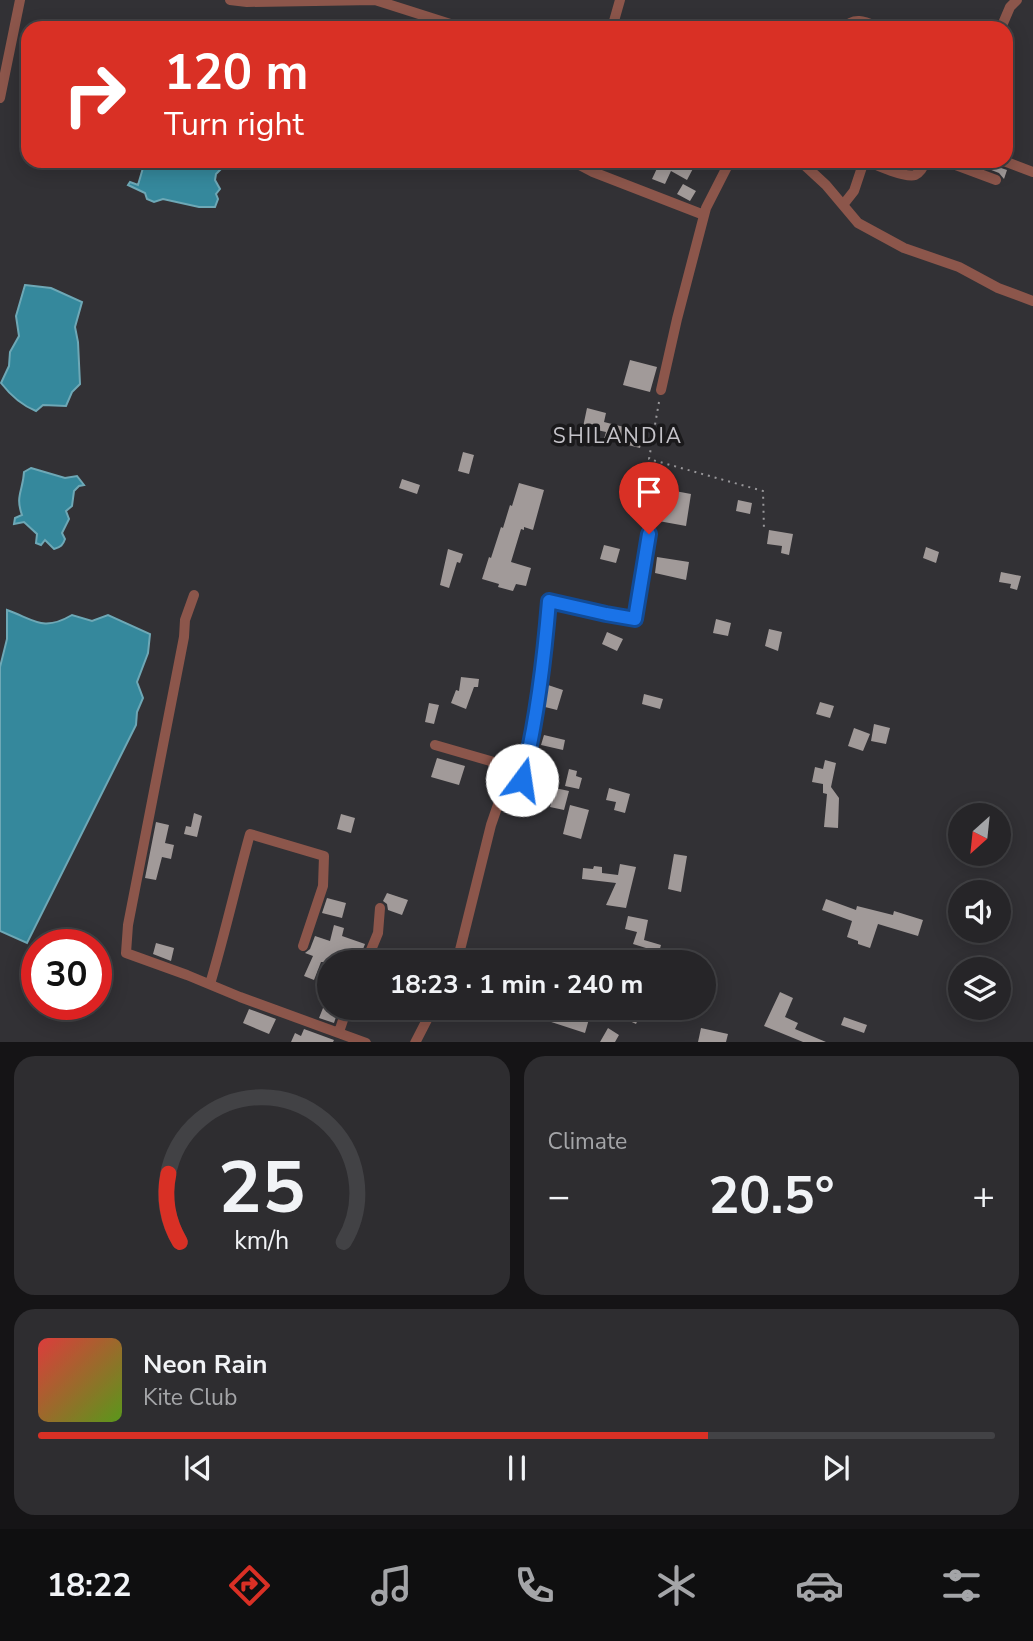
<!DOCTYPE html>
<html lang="en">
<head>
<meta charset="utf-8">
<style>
  body { margin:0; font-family:"Nunito Sans",sans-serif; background:#2e2d30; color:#f1f3f6; height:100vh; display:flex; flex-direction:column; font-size:26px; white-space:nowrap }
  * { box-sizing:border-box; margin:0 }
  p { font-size:23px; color:#a4a5a8 }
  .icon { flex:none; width:38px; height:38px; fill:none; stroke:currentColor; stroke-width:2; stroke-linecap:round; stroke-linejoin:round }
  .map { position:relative; height:1042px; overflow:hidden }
  .details { display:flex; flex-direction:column; gap:14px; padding:14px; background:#151416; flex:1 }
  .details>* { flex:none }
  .guide { position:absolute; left:21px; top:21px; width:992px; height:147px; border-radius:21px; box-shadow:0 4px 18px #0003,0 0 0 2px #424245; background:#d93025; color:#fff; overflow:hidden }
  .needle { width:46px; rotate:207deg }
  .controls { position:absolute; left:948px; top:803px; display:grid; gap:14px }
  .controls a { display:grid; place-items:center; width:63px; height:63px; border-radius:50%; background:#262528; box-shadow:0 4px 18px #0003,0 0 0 2px #424245; font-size:35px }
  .speed { position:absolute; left:21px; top:929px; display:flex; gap:14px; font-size:35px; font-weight:700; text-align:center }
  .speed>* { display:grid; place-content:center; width:91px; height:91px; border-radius:50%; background:#262528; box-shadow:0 4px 18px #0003,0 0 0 2px #424245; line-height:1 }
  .speed .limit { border:10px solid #d22; background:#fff; color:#111 }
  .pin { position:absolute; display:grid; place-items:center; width:60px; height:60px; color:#fff; margin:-72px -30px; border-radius:50% 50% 50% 0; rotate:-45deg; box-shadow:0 0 7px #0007 }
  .pin .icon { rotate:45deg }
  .me { position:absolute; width:77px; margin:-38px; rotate:14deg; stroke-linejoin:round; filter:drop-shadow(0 0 5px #0008) }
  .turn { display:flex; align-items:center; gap:24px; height:147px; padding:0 28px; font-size:32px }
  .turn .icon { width:91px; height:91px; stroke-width:2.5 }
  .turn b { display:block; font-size:49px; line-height:60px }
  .big { font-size:52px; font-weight:700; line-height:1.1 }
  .details .widget { flex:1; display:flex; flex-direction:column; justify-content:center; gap:10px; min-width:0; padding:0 24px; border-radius:21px; background:#2e2d30 }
  .details .dial { align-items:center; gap:0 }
  .dial svg { height:182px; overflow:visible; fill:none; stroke:#424245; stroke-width:7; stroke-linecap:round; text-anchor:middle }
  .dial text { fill:#f1f3f6; stroke:none }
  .song { display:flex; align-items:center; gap:21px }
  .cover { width:84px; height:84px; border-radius:10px; background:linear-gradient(135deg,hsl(0 70% 55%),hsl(90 70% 35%)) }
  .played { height:7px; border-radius:4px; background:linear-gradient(90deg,#d93025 70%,#424245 70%) }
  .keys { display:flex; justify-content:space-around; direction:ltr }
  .heat { display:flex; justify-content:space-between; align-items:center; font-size:38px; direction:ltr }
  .details .tiles { flex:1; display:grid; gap:14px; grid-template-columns:1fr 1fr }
  .widget:last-child { grid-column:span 2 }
  .trip { position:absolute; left:317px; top:950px; width:399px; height:70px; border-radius:35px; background:#262528; box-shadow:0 4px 18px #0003,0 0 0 2px #424245; font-weight:700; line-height:70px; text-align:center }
  .tabs { display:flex; height:112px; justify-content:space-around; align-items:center; background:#0f0f10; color:#a4a5a8 }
  .tabs .icon { width:49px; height:49px }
  .tabs .selected { color:#d93025 }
  .tabs b { font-size:32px; color:#f1f3f6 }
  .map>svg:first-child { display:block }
  .water { fill:#35889c; stroke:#6ea8b6; stroke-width:2 }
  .building { fill:#a19a99 }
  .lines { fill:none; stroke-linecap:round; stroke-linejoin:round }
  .path { stroke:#98979a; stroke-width:2; stroke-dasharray:2 5; stroke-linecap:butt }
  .street { stroke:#8c564b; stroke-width:10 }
  .route-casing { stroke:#114b97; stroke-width:18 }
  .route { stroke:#1a73e8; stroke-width:12 }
  .labels { text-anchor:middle; stroke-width:7; stroke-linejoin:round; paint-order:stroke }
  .quarter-label { font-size:21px; letter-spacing:2px; fill:#c5c3c9; stroke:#1a191b }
</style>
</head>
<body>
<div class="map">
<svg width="1033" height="1043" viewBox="0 0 1033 1043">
  <rect width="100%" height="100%" fill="#323135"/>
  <!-- water -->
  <path class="water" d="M145,161H231L228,167H223L216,174L215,180L220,189L216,194L218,199L215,207H199L163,199L154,202L147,199L145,193L128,185L130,182L138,185Z
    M25,285L51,288L82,302L75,327L78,342L80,384L72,392L66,406L43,405L36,411C21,405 11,396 1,383L9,366L10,352L19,336L16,316Z
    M31,468L65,478L77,476L84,485L79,486L74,491L72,506L66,511L69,519L62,533L65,539C63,545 61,547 54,549L45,540L41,545L36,543L37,534L24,522L14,524L15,518L22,515C15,496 23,491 24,472Z
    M7,610C35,620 43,632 72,615L92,621L108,615L150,634L148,653L137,682L143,698L137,712L136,725L27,943L0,931V667L7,639Z"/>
  <!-- building -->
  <path class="building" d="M670,161H697L687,180L671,171L665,184L652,179L660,162L668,165Z
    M968,161H990L997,163L1001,168L1007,170L1004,179L999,173Z
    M683,184L696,191L690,201L677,194Z
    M630,360L657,367L650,392L623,385Z
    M587,408L606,413L604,422L644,432L640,448L604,439L606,432L583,427Z
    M463,452L474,455L469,474L458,471Z
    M402,479L420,485L417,494L399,488Z
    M519,483L544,490L533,530L524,527V530L521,529L511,562L531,568L526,586L516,584L513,591L498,587L499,584L482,579L489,557L491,558L501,527L503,528L510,505L512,506Z
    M675,491L691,494L686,526L653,520L656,505L672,509Z
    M738,500L752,503L750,514L736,511Z
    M769,530L793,534L789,555L781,553L782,546L767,544Z
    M604,545L620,549L616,563L600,559Z
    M926,547L939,552L936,563L923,558Z
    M448,549L463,554L460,563L457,562L449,588L440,585Z
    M657,557L689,562L686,580L655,573Z
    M1001,572L1021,576L1017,590L1010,588L1011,584L999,582Z
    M716,619L731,623L728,636L713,633Z
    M769,629L782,632L778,651L765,646Z
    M607,632L623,639L617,651L602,644Z
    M461,677L479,679L478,687H474L466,709L451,703L456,690L459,691Z
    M548,685L563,690L557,710L545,707Z
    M644,694L663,699L660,709L642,704Z
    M820,702L834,706L830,718L816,714Z
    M429,703L439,705L434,724L425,722Z
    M874,724L890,728L886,744L871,741Z
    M854,728L870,734L863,751L848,746Z
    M544,735L565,740L563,750L541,745Z
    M437,758L465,766L459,785L431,777Z
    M825,760L836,763L831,787L839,798L838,828L824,827L827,794L823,793V784L812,782L815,767L823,769Z
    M569,769L577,771L576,776L582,778L579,789L565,786Z
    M555,788L569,791L564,810L550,807Z
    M609,788L630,794L625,813L614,810L616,802L606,800Z
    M570,805L589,810L581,839L563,834Z
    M194,813L202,816L197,837L184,834L186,826L191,827Z
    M341,814L355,818L351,833L337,829Z
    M156,822L169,825L165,843L174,845L171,859L162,857L156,880L145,878Z
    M674,854L687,856L681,892L668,889Z
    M620,864L636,867L626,908L606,905L616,883L582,879L583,868L593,869L594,866L602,867V873L618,875Z
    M387,893L408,900L402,915L388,910L387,904L383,901Z
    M327,898L346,903L342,918L322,913Z
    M826,899L856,910L857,906L893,915L894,911L923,920L918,936L878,924L870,948L858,944V941L847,937L852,921L822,910Z
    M628,916L648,920L644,940L661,945L659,952L633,944L637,932L625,929Z
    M334,925L344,928L342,936L365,944L358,962H321L314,980L304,976L313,956L305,953L310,949L315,936L330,941Z
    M156,943L174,948L171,961L153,954Z
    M780,992L793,998L785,1017L798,1023L795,1029L826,1042H803L764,1026Z
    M323,1008H339L334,1023L319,1018Z
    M546,1008H551L579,1018L580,1016L589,1019L585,1033L542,1019Z
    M620,1008H643L636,1024L617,1015Z
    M249,1009L276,1019L269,1034L243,1023Z
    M844,1017L867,1025L864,1033L841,1025Z
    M608,1028L619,1035L615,1042H600Z
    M701,1028L728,1034L726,1042H698Z
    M304,1029L334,1040L333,1042H291L295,1033L301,1036Z"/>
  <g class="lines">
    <!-- path -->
    <path class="path" d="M659,402L649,459L763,491L764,531"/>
    <!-- street -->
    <path class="street" d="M230,0L247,2L375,0L463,28
      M612,28L620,0
      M844,28C855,15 868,23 881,28
      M1001,28L1010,7L1017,0
      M0,98L20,0
      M572,161L593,172L704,215
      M800,161L826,185L858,223L904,248L959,267L998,288L1033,301
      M868,161C877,166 906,178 915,175C921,172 923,167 926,161
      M933,161L953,164L996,180
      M1004,161L1033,172
      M843,205L854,191L864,161
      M661,390L677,319L706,208L730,161
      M194,595L185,620L184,637L128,925L126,953L187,975L240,997L366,1043
      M435,745L511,767L491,825L457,962
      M507,777L522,780C537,722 545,662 549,601L606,614L636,619L649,534
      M366,962L378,933L380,908
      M210,984C225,934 236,884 250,834L324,856L323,886L303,946
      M339,1032L347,1008
      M415,1043L433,1008"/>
  </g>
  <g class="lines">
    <!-- route casing -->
    <g class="route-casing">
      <path id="route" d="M522,780C537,722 544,662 549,601L606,614L635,619L649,534"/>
    </g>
    <!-- route -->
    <use href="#route" class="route"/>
  </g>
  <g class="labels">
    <!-- quarter labels -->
    <g class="quarter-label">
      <text x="618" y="443">SHILANDIA</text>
    </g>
  </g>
</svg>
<div class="controls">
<a><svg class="needle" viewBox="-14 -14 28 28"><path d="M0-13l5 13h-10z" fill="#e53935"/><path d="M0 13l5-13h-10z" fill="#a4a5a8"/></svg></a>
<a><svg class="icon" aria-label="sound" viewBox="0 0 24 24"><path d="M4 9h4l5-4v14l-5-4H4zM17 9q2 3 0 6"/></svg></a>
<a><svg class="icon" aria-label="layers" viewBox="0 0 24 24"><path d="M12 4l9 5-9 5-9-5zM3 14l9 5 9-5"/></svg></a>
</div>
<div class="speed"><div class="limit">30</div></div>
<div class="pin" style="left:649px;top:534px;background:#d93025"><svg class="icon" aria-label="arrive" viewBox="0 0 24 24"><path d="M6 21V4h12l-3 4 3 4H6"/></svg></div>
<svg class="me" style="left:522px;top:780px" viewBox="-20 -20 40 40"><circle r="19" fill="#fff"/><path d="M0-13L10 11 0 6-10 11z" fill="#1a73e8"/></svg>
<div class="trip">18:23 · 1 min · 240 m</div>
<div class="guide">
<div class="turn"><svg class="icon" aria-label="right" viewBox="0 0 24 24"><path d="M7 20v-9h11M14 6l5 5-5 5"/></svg><div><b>120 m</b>Turn right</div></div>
</div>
</div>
<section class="details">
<div class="tiles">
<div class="widget dial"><svg viewBox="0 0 100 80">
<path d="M14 69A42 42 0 1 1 86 69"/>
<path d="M14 69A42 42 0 0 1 9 39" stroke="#d93025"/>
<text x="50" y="56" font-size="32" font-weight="700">25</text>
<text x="50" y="72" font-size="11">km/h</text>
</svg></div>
<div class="widget"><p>Climate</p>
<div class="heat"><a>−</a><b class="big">20.5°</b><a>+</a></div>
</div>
<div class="widget">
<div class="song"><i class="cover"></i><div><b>Neon Rain</b><p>Kite Club</p></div></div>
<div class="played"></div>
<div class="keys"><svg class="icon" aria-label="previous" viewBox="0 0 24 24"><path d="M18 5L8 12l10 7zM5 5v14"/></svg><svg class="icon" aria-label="pause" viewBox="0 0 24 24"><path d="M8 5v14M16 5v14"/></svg><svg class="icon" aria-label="next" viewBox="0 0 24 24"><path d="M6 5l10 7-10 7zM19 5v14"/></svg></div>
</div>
</div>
</section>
<nav class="tabs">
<b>18:22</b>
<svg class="icon selected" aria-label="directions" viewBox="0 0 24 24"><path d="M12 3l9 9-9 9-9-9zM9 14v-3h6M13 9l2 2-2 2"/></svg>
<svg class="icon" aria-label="music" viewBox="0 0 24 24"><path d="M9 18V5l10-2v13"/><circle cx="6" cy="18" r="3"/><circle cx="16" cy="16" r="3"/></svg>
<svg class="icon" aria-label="phone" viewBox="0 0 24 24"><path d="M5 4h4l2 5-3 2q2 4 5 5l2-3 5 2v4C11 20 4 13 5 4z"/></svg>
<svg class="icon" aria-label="climate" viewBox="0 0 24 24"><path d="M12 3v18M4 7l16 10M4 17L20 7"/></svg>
<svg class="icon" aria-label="car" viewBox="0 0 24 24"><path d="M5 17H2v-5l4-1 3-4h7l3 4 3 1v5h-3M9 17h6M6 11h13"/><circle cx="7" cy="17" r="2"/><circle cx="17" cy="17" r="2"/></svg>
<svg class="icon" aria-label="filters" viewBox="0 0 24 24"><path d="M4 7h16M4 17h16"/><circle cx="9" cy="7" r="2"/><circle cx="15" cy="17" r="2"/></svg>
</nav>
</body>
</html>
